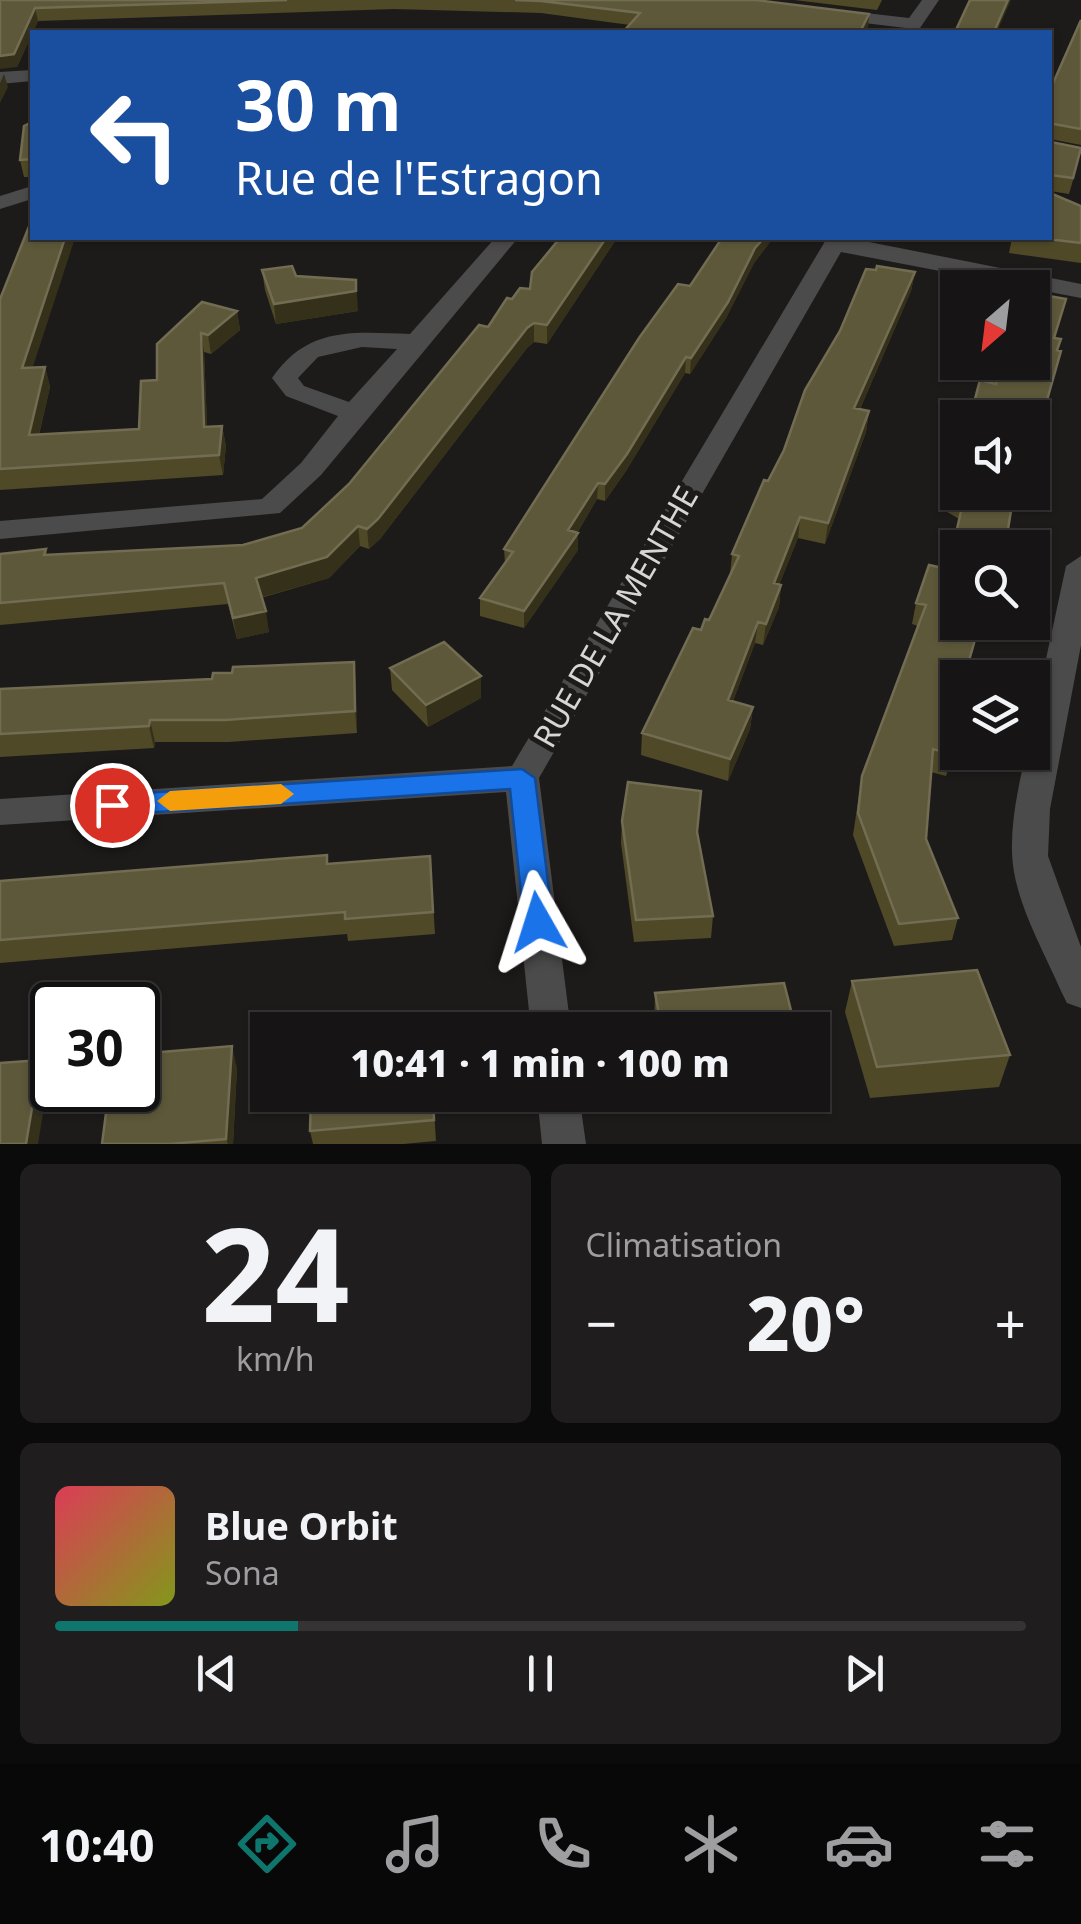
<!DOCTYPE html>
<html lang="fr">
<head>
<meta charset="utf-8">
<style>
  body { margin:0; font-family:"Noto Sans",sans-serif; background:#1f1d1d; color:#f1f3f6; height:100vh; display:flex; flex-direction:column; font-size:38px; white-space:nowrap }
  * { box-sizing:border-box; margin:0 }
  p { font-size:32px; color:#9e9ea0 }
  .icon { flex:none; width:55px; height:55px; fill:none; stroke:currentColor; stroke-width:2; stroke-linecap:round; stroke-linejoin:round }
  .map { position:relative; height:1144px; overflow:hidden }
  .panel { display:flex; flex-direction:column; gap:20px; padding:20px; background:#0c0b0b; flex:1 }
  .panel>* { flex:none }
  .guide { position:absolute; left:30px; top:30px; width:1022px; height:210px; border-radius:0px; box-shadow:0 2px 8px #0004,0 0 0 2px #353334; background:#1a4fa0; color:#fff; overflow:hidden }
  .needle { width:65px; rotate:208deg }
  .buttons { position:absolute; left:940px; top:270px; display:grid; gap:20px }
  .buttons a { display:grid; place-items:center; width:110px; height:110px; border-radius:0px; background:#161414; box-shadow:0 2px 8px #0004,0 0 0 2px #353334; font-size:50px }
  .speed { position:absolute; left:30px; top:982px; display:flex; gap:20px; font-size:50px; font-weight:700; text-align:center }
  .speed>* { display:grid; place-content:center; width:130px; height:130px; border-radius:50%; background:#161414; box-shadow:0 2px 8px #0004,0 0 0 2px #353334; line-height:1 }
  .speed .limit { border:5px solid #111; border-radius:15px; background:#fff; color:#111 }
  .pin { position:absolute; display:grid; place-items:center; width:85px; height:85px; color:#fff; margin:-42px; border:5px solid #fff; border-radius:50%; box-shadow:0 2px 10px #0007 }
  .me { position:absolute; width:110px; margin:-55px; rotate:354deg; stroke-linejoin:round; filter:drop-shadow(0 0 8px #0008) }
  .turn { display:flex; align-items:center; gap:35px; height:210px; padding:0 40px; font-size:45px }
  .turn .icon { width:130px; height:130px; stroke-width:2.5 }
  .turn b { display:block; font-size:70px; line-height:85px }
  .big { font-size:75px; font-weight:800; line-height:1.1 }
  .panel .tile { flex:1; display:flex; flex-direction:column; justify-content:center; gap:15px; min-width:0; padding:0 35px; border-radius:15px; background:#1f1d1d }
  .panel .dial { align-items:center; gap:0 }
  .dial b { font-size:130px; line-height:1 }
  .song { display:flex; align-items:center; gap:30px }
  .cover { width:120px; height:120px; border-radius:15px; background:linear-gradient(135deg,hsl(350 70% 55%),hsl(70 70% 35%)) }
  .played { height:10px; border-radius:5px; background:linear-gradient(90deg,#0f766e 25%,#353334 25%) }
  .keys { display:flex; justify-content:space-around; direction:ltr }
  .heat { display:flex; justify-content:space-between; align-items:center; font-size:55px; direction:ltr }
  .panel .tiles { flex:1; display:grid; gap:20px; grid-template-columns:1fr 1fr }
  .tile:last-child { grid-column:span 2 }
  .trip { position:absolute; left:250px; top:1012px; width:580px; height:100px; border-radius:0px; background:#161414; box-shadow:0 2px 8px #0004,0 0 0 2px #353334; font-weight:800; line-height:100px; text-align:center }
  .dock { display:flex; height:160px; justify-content:space-around; align-items:center; background:#090808; color:#9e9ea0 }
  .dock .icon { width:70px; height:70px }
  .dock .current { color:#0f766e }
  .dock b { font-size:45px; color:#f1f3f6 }
  .map>svg:first-child { display:block }
  .lines { fill:none; stroke-linecap:round; stroke-linejoin:round }
  .minor { fill:#4c4b4b; fill-rule:evenodd }
  .wall { fill:#4f4927 }
  .shaded-wall { fill:#35301a }
  .building { fill:#5e583a; stroke:#716c52; stroke-width:2.5 }
  .route { fill:#1a73e8; stroke:#114b97; stroke-width:2.5 }
  .slow { fill:#f59e0b }
  .labels { text-anchor:middle; stroke-width:10; stroke-linejoin:round; paint-order:stroke }
  .street-label { font-size:32px; fill:#d7d6d5; stroke:#1d1b1a }
</style>
</head>
<body>
<div class="map">
<svg width="1081" height="1144" viewBox="0 0 1081 1144">
  <rect width="100%" height="100%" fill="#1d1b1a"/>
  <g class="lines">
    <!-- minor -->
    <path class="minor" d="M922,0H939L920,28L914,29L831,19L822,14L831,9L909,18Z
      M32,70V81L0,84V72Z
      M32,186V199L0,209V196Z
      M495,238H518L321,475L280,513L0,539V521L262,499L301,463L338,416L286,396L272,378C308,326 353,332 410,334ZM362,347L397,349L349,402L304,386L298,378L318,357Z
      M827,238H849L1081,284V298L841,252L539,778L571,1030H531L506,792L0,825V799L512,766Z
      M1081,556V645L1050,809L1048,856L1081,947V1008L1067,1003L1061,991C1043,949 1013,899 1012,852C1011,818 1019,785 1026,752H1032V724L1066,566Z
      M537,1095H579L586,1144H542Z"/>
  </g>
  <!-- wall -->
  <path class="wall" d="M0,0H755L869,14L868,27L630,25L541,13L394,9L38,21L17,67Z
    M794,0H882L877,10Z
    M1081,20V145L1050,139L1051,142L1078,163L1069,194L1050,191V90Z
    M32,122V177H24L20,160Z
    M1081,206V263L1009,253L1012,238H1050Z
    M560,238H617L547,344L534,342L527,348L380,539L369,549L360,546L329,578L261,598L269,632L237,639L228,604L0,625V554L46,549L47,555L243,545L302,528L349,484L512,299L530,289Z
    M722,238H773L754,263L726,318L690,374L685,373L626,471L605,501L597,499L577,533L578,550L524,628L480,616V598L505,563L504,549L690,286Z
    M262,270L296,276L358,311L276,324L265,290Z
    M876,270L915,272L911,291L860,409L869,411L866,432L825,544L798,538L779,585H781L779,607L763,645L755,643L733,701L753,707L750,729L728,781L641,755L642,733L701,630L709,620L730,575L732,554Z
    M0,299L33,368L45,367L50,387L39,435L139,429L157,380V344L237,311L240,330L211,354L204,352L207,426H222L226,446L223,475L0,490Z
    M1055,338L1058,350L1061,351L1040,428L1034,427L1032,433V418L996,384Z
    M948,489L1015,492L958,548L981,622L965,678H958V738L946,776L931,772L926,839L958,918L952,940L894,946L853,835L862,776L918,626L912,624L916,603L948,569L959,519L944,510Z
    M354,662L357,733L229,742H155L154,748L0,757V689L212,679L232,673Z
    M390,668L481,676V698L428,727L392,690Z
    M622,821L713,916L711,938L634,942L621,843Z
    M430,856L435,934L348,941L347,934L0,963V881L328,864Z
    M852,981L1010,1055L999,1087L870,1098L845,1012Z
    M655,993L796,1030H654Z
    M237,1068L233,1144H102Z
    M433,1095L436,1141L403,1144H313L310,1131Z
    M666,1095H801L800,1101L669,1113Z"/>
  <!-- shaded-wall -->
  <path class="shaded-wall" d="M1008,0H1011L997,32H994Z
    M35,8L38,21L17,67L0,69V56Z
    M869,14L868,27L865,32H860Z
    M4,74L8,87L0,103V83Z
    M65,238H75L26,388L22,368Z
    M606,238H617L547,344V325Z
    M764,238H773L754,263L726,318L690,374L691,358L755,248Z
    M915,272L911,291L851,429L854,408Z
    M356,280L358,311L276,324L274,304Z
    M237,311L240,330L211,354L208,335Z
    M534,323V342L527,348L380,539L369,549L367,529L527,328Z
    M201,333L204,352L208,447L204,427Z
    M686,357L685,373L626,471L605,501V484Z
    M45,367L50,387L34,455L29,435Z
    M869,411L866,432L825,544L828,523Z
    M222,426L226,446L223,475L219,455Z
    M598,483L597,499L568,547V530Z
    M800,517L798,538L771,605L774,583Z
    M358,526L360,546L329,578L259,598L256,578Z
    M578,533V550L524,628V611Z
    M781,585L779,607L763,645L766,624Z
    M266,611L269,632L237,639L233,618Z
    M758,622L755,643L725,722L728,700Z
    M354,662L356,683L357,733L355,711Z
    M481,676V698L428,727L426,705Z
    M753,707L750,729L728,781L730,759Z
    M150,720L155,742L154,748L149,726Z
    M232,1046L237,1068L233,1144H228L226,1139Z
    M40,1060L48,1082L38,1144H26Z"/>
  <!-- building -->
  <path class="building" d="M0,0H287L35,8L14,54L0,56Z
    M515,0H755L869,14L860,32H623L640,13L541,1Z
    M970,0H1008L994,32H902H955Z
    M1081,20V129L1054,124L1050,127V90Z
    M32,122V159L20,160L24,126Z
    M1050,133L1051,142L1081,148L1073,178L1050,175Z
    M1050,193L1081,206V243L1040,238H1050Z
    M32,219V238H65L22,368L45,367L29,435L139,429L141,381L157,380V344L202,302L237,311L208,335L201,333L204,427L222,426L219,455L0,469V299Z
    M560,238H606L547,325L534,323L527,328L378,519L367,529L358,526L327,557L256,578L266,611L233,618L224,583L0,603V554L46,549L44,555L243,545L302,528L349,484L479,325L488,327L507,298L512,299L520,288L530,289L532,272Z
    M722,238H764L755,248L728,302L691,358L686,357L627,454L605,484L598,483L568,530L578,533L524,611L480,598L513,552L504,549L639,338L678,284L690,286Z
    M292,266L296,276L356,280V291L274,304L262,270Z
    M877,266L915,272L854,408L869,411L828,523L800,517L774,583L781,585L766,624L758,622L728,700L753,707L730,759L642,733L693,628L701,630L705,619L709,620L739,556L732,554L764,480L768,481L784,450L805,390L840,331L866,269L876,270Z
    M1032,293L1066,299L1054,338L1061,339L1057,350L1061,351L1045,407L1039,406L1032,430V418H970L980,380L996,384L1003,362H1032Z
    M958,458V492H1014L1005,548H958V622H980L964,678H958V701L956,708H958V734L952,754L933,749L926,839L958,918L899,924L858,813L862,776L926,605L916,603L929,565L948,569L964,498L948,489Z
    M444,642L481,676L426,705L390,668Z
    M354,662L355,711L225,720H150L149,726L0,734V689L212,679L213,673H232L233,667Z
    M628,782L701,791L697,832L713,916L636,920L622,821Z
    M327,855V864L430,856L433,912L345,919V912L0,940V881Z
    M977,970L1010,1055L877,1067L852,981Z
    M784,983L796,1030H662L655,993Z
    M232,1046L226,1139L169,1144H102L109,1090H138V1054Z
    M40,1060L26,1144H0V1063Z
    M311,1095H433L434,1120L310,1131Z"/>
  <!-- route -->
  <path class="route" d="M522,769L535,778L553,922L549,931H528L524,922L510,789L112,815L99,805L112,795Z"/>
  <!-- slow -->
  <path class="slow" d="M281,784L294,794L281,804L170,811L157,801L170,791Z"/>
  <g class="labels">
    <!-- street labels -->
    <g class="street-label">
      <text transform="translate(616 617) rotate(-60)" y="11">RUE DE LA MENTHE</text>
    </g>
  </g>
</svg>
<div class="buttons">
<a><svg class="needle" viewBox="-14 -14 28 28"><path d="M0-13l5 13h-10z" fill="#e53935"/><path d="M0 13l5-13h-10z" fill="#9e9ea0"/></svg></a>
<a><svg class="icon" aria-label="sound" viewBox="0 0 24 24"><path d="M4 9h4l5-4v14l-5-4H4zM17 9q2 3 0 6"/></svg></a>
<a><svg class="icon" aria-label="search" viewBox="0 0 24 24"><circle cx="10" cy="10" r="6"/><path d="M15 15l6 6"/></svg></a>
<a><svg class="icon" aria-label="layers" viewBox="0 0 24 24"><path d="M12 4l9 5-9 5-9-5zM3 14l9 5 9-5"/></svg></a>
</div>
<div class="speed"><div class="limit">30</div></div>
<div class="pin" style="left:112px;top:805px;background:#d93025"><svg class="icon" aria-label="arrive" viewBox="0 0 24 24"><path d="M6 21V4h12l-3 4 3 4H6"/></svg></div>
<svg class="me" style="left:538px;top:922px" viewBox="-20 -20 40 40"><path d="M0-17L14 15 0 8-14 15z" fill="#1a73e8" stroke="#fff" stroke-width="4"/></svg>
<div class="trip">10:41 · 1 min · 100 m</div>
<div class="guide">
<div class="turn"><svg class="icon" aria-label="left" viewBox="0 0 24 24"><path d="M17 20v-9H6M10 6l-5 5 5 5"/></svg><div><b>30 m</b>Rue de l'Estragon</div></div>
</div>
</div>
<section class="panel">
<div class="tiles">
<div class="tile dial"><b>24</b><p>km/h</p></div>
<div class="tile"><p>Climatisation</p>
<div class="heat"><a>−</a><b class="big">20°</b><a>+</a></div>
</div>
<div class="tile">
<div class="song"><i class="cover"></i><div><b>Blue Orbit</b><p>Sona</p></div></div>
<div class="played"></div>
<div class="keys"><svg class="icon" aria-label="previous" viewBox="0 0 24 24"><path d="M18 5L8 12l10 7zM5 5v14"/></svg><svg class="icon" aria-label="pause" viewBox="0 0 24 24"><path d="M8 5v14M16 5v14"/></svg><svg class="icon" aria-label="next" viewBox="0 0 24 24"><path d="M6 5l10 7-10 7zM19 5v14"/></svg></div>
</div>
</div>
</section>
<nav class="dock">
<b>10:40</b>
<svg class="icon current" aria-label="directions" viewBox="0 0 24 24"><path d="M12 3l9 9-9 9-9-9zM9 14v-3h6M13 9l2 2-2 2"/></svg>
<svg class="icon" aria-label="music" viewBox="0 0 24 24"><path d="M9 18V5l10-2v13"/><circle cx="6" cy="18" r="3"/><circle cx="16" cy="16" r="3"/></svg>
<svg class="icon" aria-label="phone" viewBox="0 0 24 24"><path d="M5 4h4l2 5-3 2q2 4 5 5l2-3 5 2v4C11 20 4 13 5 4z"/></svg>
<svg class="icon" aria-label="climate" viewBox="0 0 24 24"><path d="M12 3v18M4 7l16 10M4 17L20 7"/></svg>
<svg class="icon" aria-label="car" viewBox="0 0 24 24"><path d="M5 17H2v-5l4-1 3-4h7l3 4 3 1v5h-3M9 17h6M6 11h13"/><circle cx="7" cy="17" r="2"/><circle cx="17" cy="17" r="2"/></svg>
<svg class="icon" aria-label="filters" viewBox="0 0 24 24"><path d="M4 7h16M4 17h16"/><circle cx="9" cy="7" r="2"/><circle cx="15" cy="17" r="2"/></svg>
</nav>
</body>
</html>
